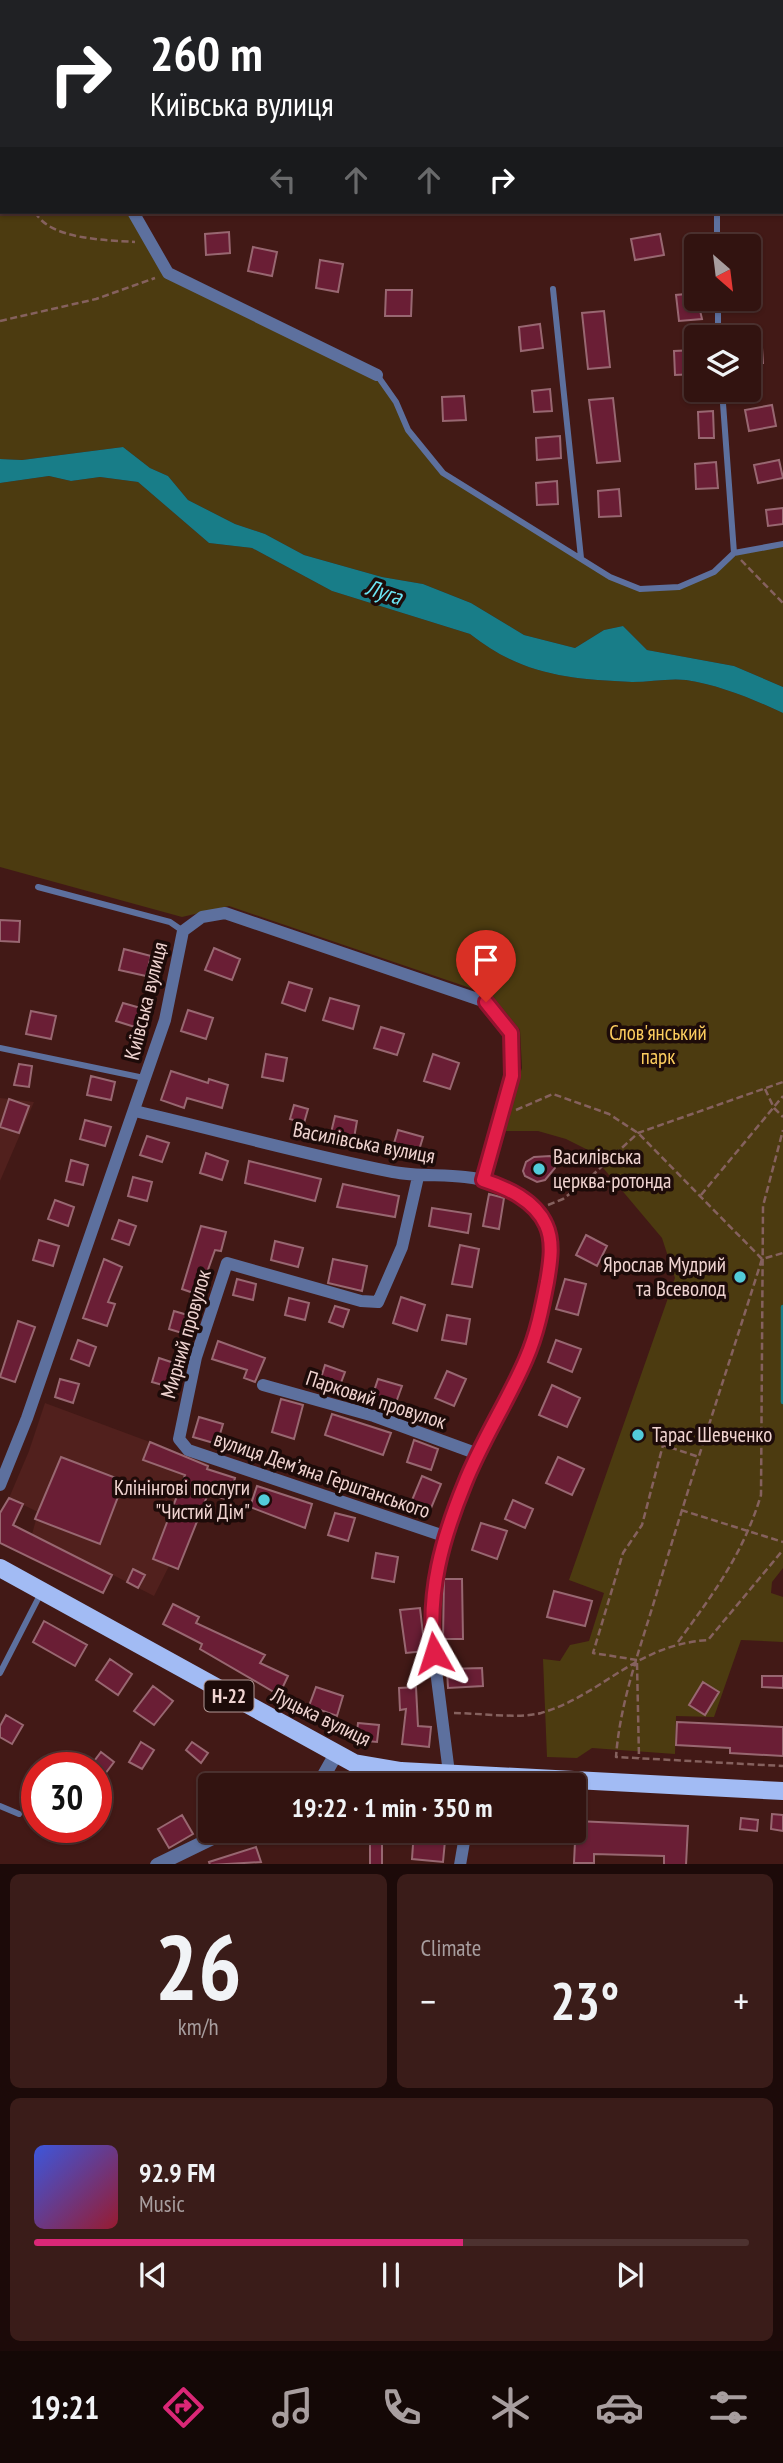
<!DOCTYPE html>
<html lang="en">
<head>
<meta charset="utf-8">
<style>
  body { margin:0; font-family:"PT Sans Narrow",sans-serif; background:#3a1c19; color:#f1f3f6; height:100vh; display:flex; flex-direction:column; font-size:26px; white-space:nowrap }
  * { box-sizing:border-box; margin:0 }
  p { font-size:23px; color:#a89e9f }
  .icon { flex:none; width:38px; height:38px; fill:none; stroke:currentColor; stroke-width:2; stroke-linecap:round; stroke-linejoin:round }
  .map { position:relative; height:1864px; overflow:hidden }
  .panel { display:flex; flex-direction:column; gap:10px; padding:10px; background:#1c0a09; flex:1 }
  .panel>* { flex:none }
  .hud { position:absolute; left:0px; top:0px; width:784px; height:214px; box-shadow:0 2px 5px #0004,0 0 0 2px #4d3230; background:#202124; color:#fff; overflow:hidden }
  .needle { width:46px; rotate:152deg }
  .buttons { position:absolute; left:684px; top:234px; display:grid; gap:14px }
  .buttons a { display:grid; place-items:center; width:77px; height:77px; border-radius:7px; background:#321310; box-shadow:0 2px 5px #0004,0 0 0 2px #4d3230; font-size:35px }
  .speed { position:absolute; left:21px; top:1752px; display:flex; gap:14px; font-size:35px; font-weight:700; text-align:center }
  .speed>* { display:grid; place-content:center; width:91px; height:91px; border-radius:50%; background:#321310; box-shadow:0 2px 5px #0004,0 0 0 2px #4d3230; line-height:1 }
  .speed .limit { border:10px solid #d22; background:#fff; color:#111 }
  .pin { position:absolute; display:grid; place-items:center; width:60px; height:60px; color:#fff; margin:-72px -30px; border-radius:50% 50% 50% 0; rotate:-45deg; box-shadow:0 0 7px #0007 }
  .pin .icon { rotate:45deg }
  .me { position:absolute; width:77px; margin:-38px; rotate:354deg; stroke-linejoin:round; filter:drop-shadow(0 0 5px #0008) }
  .turn { display:flex; align-items:center; gap:24px; height:147px; padding:0 35px; font-size:32px }
  .turn .icon { width:91px; height:91px; stroke-width:2.5 }
  .turn b { display:block; font-size:49px; line-height:60px }
  .lanes { display:flex; align-items:center; height:66px; padding:0 35px; background:#0003; justify-content:center; gap:35px; direction:ltr }
  .lanes .off { opacity:.35 }
  .big { font-size:52px; font-weight:800; line-height:1.1 }
  .panel .widget { flex:1; display:flex; flex-direction:column; justify-content:center; gap:10px; min-width:0; padding:0 24px; border-radius:10px; background:#3a1c19 }
  .panel .dial { align-items:center; gap:0 }
  .dial b { font-size:91px; line-height:1 }
  .song { display:flex; align-items:center; gap:21px }
  .cover { width:84px; height:84px; border-radius:10px; background:linear-gradient(135deg,hsl(230 70% 55%),hsl(350 70% 35%)) }
  .played { height:7px; border-radius:4px; background:linear-gradient(90deg,#db2777 60%,#4d3230 60%) }
  .keys { display:flex; justify-content:space-around; direction:ltr }
  .heat { display:flex; justify-content:space-between; align-items:center; font-size:38px; direction:ltr }
  .panel .tiles { flex:1; display:grid; gap:10px; grid-template-columns:1fr 1fr }
  .widget:last-child { grid-column:span 2 }
  .trip { position:absolute; left:198px; top:1773px; width:388px; height:70px; border-radius:7px; background:#321310; box-shadow:0 2px 5px #0004,0 0 0 2px #4d3230; font-weight:800; line-height:70px; text-align:center }
  .tab-bar { display:flex; height:112px; justify-content:space-around; align-items:center; background:#140806; color:#a89e9f }
  .tab-bar .icon { width:49px; height:49px }
  .tab-bar .on { color:#db2777 }
  .tab-bar b { font-size:32px; color:#f1f3f6 }
  .map>svg:first-child { display:block }
  .built { fill:#51201d }
  .green { fill:#4c3b10 }
  .water { fill:#187d88 }
  .lines { fill:none; stroke-linecap:round; stroke-linejoin:round }
  .stream { stroke:#187d88; stroke-width:4.5 }
  .building { fill:#6a1e35; stroke:#986771; stroke-width:2 }
  .path { stroke:#85615e; stroke-width:2.5; stroke-dasharray:7 3.5; stroke-linecap:butt }
  .service { stroke:#5d709e; stroke-width:6 }
  .minor { stroke:#5d709e; stroke-width:12 }
  .tertiary { stroke:#5d709e; stroke-width:14 }
  .primary { stroke:#a2bbf4; stroke-width:18 }
  .route-casing { stroke:#92132f; stroke-width:18 }
  .route { stroke:#e11d48; stroke-width:12 }
  .poi-dot { fill:#52cbd9; stroke:#1d0b09; stroke-width:2.5 }
  .labels { text-anchor:middle; stroke-width:7; stroke-linejoin:round; paint-order:stroke }
  .shield { fill:#1d0b09; stroke:#b19895; stroke-width:2 }
  .shield-label { font-size:19px; font-weight:bold; fill:#f0d4d1 }
  .street-label { font-size:21px; fill:#f0d4d1; stroke:#1d0b09 }
  .park-label { font-size:21px; fill:#fccd5e; stroke:#1d0b09 }
  .poi-label { font-size:21px; fill:#f0d4d1; stroke:#1d0b09; text-anchor:start }
  .water-label { font-size:23px; font-style:italic; fill:#6de7f6; stroke:#1d0b09 }
</style>
</head>
<body>
<div class="map">
<svg width="783" height="1865" viewBox="0 0 783 1865">
  <rect width="100%" height="100%" fill="#421916"/>
  <!-- built -->
  <path class="built" d="M0,1098L34,1102L0,1181Z
    M45,1403L209,1464L192,1508L201,1512L178,1569L169,1566L154,1596L113,1575L103,1593L26,1557L38,1512L9,1498L29,1451Z"/>
  <!-- green -->
  <path class="green" d="M0,0L15,2H2V212H133L168,273L377,375L396,402L408,430L443,473L610,577L640,589L679,587L714,572L734,553L783,544V687L734,666L647,650L623,626L604,630L575,648L524,635L471,603L423,584L382,577L304,555L265,534L235,524L188,500L168,476L150,468L123,447L22,460L0,459Z
    M49,476L71,481L100,477L138,482L209,543L252,548L332,591L470,634C522,675 568,679 632,682C650,682 669,678 686,680C719,685 753,699 783,713V1568L772,1582L771,1593L783,1597V1642L741,1640L714,1717L676,1716L675,1754L592,1748L577,1758L547,1757L543,1659L560,1661L570,1645L589,1641L604,1593L569,1580L675,1278L662,1238L588,1150L566,1139L538,1131H502L522,1068L520,1030L491,995L229,906L182,917L0,867V483Z"/>
  <!-- water -->
  <path class="water" d="M123,447L150,468L168,476L188,500L235,524L265,534L304,555L382,577L423,584L471,603L524,635L575,648L604,630L623,626L647,650L734,666L783,687V713C753,699 719,685 686,680C669,678 650,682 632,682C568,679 522,675 470,634L332,591L252,548L209,543L138,482L100,477L71,481L49,476L0,483V459L22,460Z"/>
  <g class="lines">
    <!-- stream -->
    <path class="stream" d="M783,1307V1402"/>
  </g>
  <!-- building -->
  <path class="building" d="M229,232L230,253L206,255L205,234Z
    M660,234L664,255L635,260L631,239Z
    M253,247L277,252L272,276L248,271Z
    M320,260L343,264L338,292L316,288Z
    M386,290H412L411,316H385Z
    M696,293L702,319L679,321L676,295Z
    M604,311L610,367L588,369L582,313Z
    M540,324L543,348L521,351L519,327Z
    M749,332H761L763,363L749,364Z
    M696,350V374L675,375L674,351Z
    M550,389L552,411L534,412L532,391Z
    M464,396L466,420L443,421L442,397Z
    M613,398L620,461L597,463L589,400Z
    M772,405L776,426L749,431L745,410Z
    M713,411L714,438H699L698,412Z
    M560,436L561,458L537,460L536,438Z
    M779,460L783,478L758,483L754,465Z
    M716,462L718,488L696,489L695,464Z
    M557,481L558,504L537,505L536,483Z
    M619,489L621,516L599,517L598,491Z
    M783,508V524L768,526L766,510Z
    M0,920L20,921L19,942L0,941Z
    M214,948L240,959L232,980L205,970Z
    M124,949L151,956L146,976L119,970Z
    M289,982L312,989L305,1011L282,1003Z
    M330,998L359,1006L353,1029L323,1020Z
    M123,1003L144,1009L138,1028L116,1021Z
    M188,1010L213,1018L206,1039L181,1031Z
    M31,1011L56,1016L51,1039L26,1034Z
    M381,1027L404,1034L397,1055L374,1048Z
    M266,1054L287,1058L283,1081L262,1077Z
    M433,1054L459,1063L450,1089L424,1081Z
    M19,1064L32,1066L29,1087L14,1085Z
    M171,1071L208,1083L209,1079L228,1085L222,1108L187,1098L184,1108L161,1100Z
    M91,1076L115,1082L111,1100L87,1095Z
    M9,1099L29,1106L19,1133L0,1127Z
    M294,1105L308,1109L304,1123L290,1119Z
    M335,1116L357,1121L354,1138L331,1133Z
    M85,1120L111,1127L105,1146L80,1139Z
    M398,1130L423,1137L417,1157L392,1150Z
    M147,1136L169,1143L162,1162L140,1155Z
    M206,1153L228,1161L222,1180L200,1173Z
    M550,1156L555,1160V1168L545,1180L537,1182L525,1176L523,1171L526,1162L534,1157Z
    M71,1160L88,1165L83,1185L66,1181Z
    M249,1161L321,1179L315,1201L245,1183Z
    M133,1177L152,1182L147,1201L128,1196Z
    M343,1184L399,1196L395,1217L337,1207Z
    M489,1194L504,1198L499,1229L483,1226Z
    M55,1200L74,1207L68,1226L48,1219Z
    M432,1208L471,1214L468,1233L429,1226Z
    M119,1220L136,1226L129,1245L112,1239Z
    M201,1226L226,1232L221,1251L215,1250L199,1295L182,1289Z
    M586,1235L607,1246L597,1266L576,1255Z
    M39,1240L59,1246L53,1266L33,1260Z
    M275,1241L303,1248L298,1267L271,1260Z
    M460,1245L479,1249L472,1287L452,1284Z
    M104,1259L122,1267L108,1302L115,1304L107,1326L83,1318Z
    M333,1259L367,1266L362,1291L328,1283Z
    M237,1279L256,1284L253,1300L233,1295Z
    M565,1279L586,1284L578,1315L556,1309Z
    M401,1297L425,1305L417,1331L393,1323Z
    M289,1298L309,1303L305,1320L285,1315Z
    M335,1306L349,1310L343,1327L329,1322Z
    M174,1311L198,1318L192,1336L169,1329Z
    M447,1315L470,1319L466,1344L442,1340Z
    M18,1321L35,1327L15,1382L0,1377Z
    M78,1340L96,1347L89,1366L71,1359Z
    M556,1340L581,1349L572,1372L548,1362Z
    M218,1341L265,1358L255,1382L244,1378L247,1370L212,1359Z
    M159,1358L180,1365L173,1388L152,1382Z
    M325,1365L345,1372L339,1388L320,1381Z
    M447,1371L466,1379L454,1406L435,1398Z
    M60,1379L79,1384L73,1403L55,1397Z
    M378,1379L402,1386L394,1408L371,1400Z
    M552,1385L580,1398L567,1427L539,1415Z
    M281,1399L303,1405L294,1439L272,1432Z
    M332,1414L391,1433L383,1455L325,1435Z
    M199,1417L223,1424L217,1444L193,1437Z
    M414,1440L438,1449L431,1470L407,1462Z
    M150,1442L208,1466L207,1469L235,1478L229,1500L208,1494L178,1569L153,1559L185,1475L143,1460Z
    M61,1457L124,1481L100,1544L35,1519Z
    M558,1457L584,1469L572,1495L546,1483Z
    M422,1476L441,1484L429,1513L410,1505Z
    M257,1486L312,1504L305,1528L250,1507Z
    M9,1498L23,1504L13,1525L112,1575L103,1593L0,1543V1513Z
    M513,1500L533,1509L525,1528L505,1519Z
    M335,1513L355,1518L348,1541L328,1535Z
    M481,1523L507,1531L497,1559L472,1550Z
    M376,1553L398,1557L394,1582L372,1578Z
    M133,1569L145,1575L138,1588L127,1582Z
    M444,1579H462L463,1639H443Z
    M554,1591L592,1601L585,1626L547,1617Z
    M173,1604L199,1617L196,1623L265,1655L260,1663L288,1676L279,1695L200,1649L202,1644L163,1624Z
    M420,1608L425,1651L406,1653L400,1610Z
    M44,1621L87,1645L75,1666L33,1642Z
    M110,1659L132,1674L118,1695L96,1680Z
    M482,1668L483,1686L448,1688L447,1669Z
    M762,1676H783V1688L762,1687Z
    M703,1682L719,1692L705,1715L689,1705Z
    M153,1686L173,1701L154,1725L134,1711Z
    M316,1687L343,1696L337,1716L309,1706Z
    M416,1687L418,1726L431,1727L429,1747L402,1744L406,1709L400,1710L399,1688Z
    M6,1715L23,1725L12,1744L0,1737V1726Z
    M677,1722L783,1727V1756L730,1753V1748L676,1745Z
    M358,1723L379,1725L377,1742L356,1740Z
    M141,1742L154,1750L142,1769L129,1762Z
    M192,1742L208,1753L201,1763L186,1750Z
    M101,1752L114,1762L96,1786V1768H89Z
    M772,1814L783,1815V1831L771,1829Z
    M182,1815L193,1834L169,1848L158,1829Z
    M741,1818L758,1820L757,1831L740,1829Z
    M576,1821L688,1826L686,1865H664V1856L594,1854V1863H574Z
    M414,1830H446L443,1862L412,1859Z
    M370,1841H382V1865H370Z
    M256,1847L261,1862L210,1865L209,1862Z"/>
  <g class="lines">
    <!-- path -->
    <path class="path" d="M0,118L2,119
      M0,160L2,162
      M35,212C50,240 107,240 135,242
      M0,321L96,299L155,278
      M741,560L783,603
      M765,1089L774,1108L783,1117
      M516,1110L553,1094L609,1114L638,1133L762,1259L783,1253
      M701,1195L783,1096
      M548,1205L563,1199L584,1183L638,1133L783,1082
      M762,1259C727,1370 690,1481 657,1592C641,1646 620,1701 616,1757L783,1766
      M681,1510L783,1542
      M678,1642C714,1593 743,1554 761,1495L763,1206L783,1130
      M637,1660L593,1653L623,1553L642,1525L663,1445L699,1457
      M637,1663L639,1758
      M454,1713C478,1713 518,1719 541,1713C603,1695 634,1645 708,1640L783,1550"/>
    <!-- service -->
    <path class="service" d="M14,0L15,2
      M717,212V247
      M553,289L581,558
      M718,299V338
      M377,375L396,402L408,430L443,473L610,577L640,589L679,587L714,572L734,553L783,544
      M722,390L734,553
      M38,887L170,922L183,931
      M0,1048L144,1078
      M0,1673L41,1593
      M0,1806L19,1814"/>
    <!-- minor -->
    <path class="minor" d="M715,0V2
      M782,97H783
      M133,212L168,273L377,375
      M135,1111C221,1131 306,1155 393,1172C425,1178 463,1172 493,1183C514,1191 536,1204 546,1224C554,1242 550,1263 547,1282C532,1363 495,1409 465,1482C446,1530 428,1579 431,1631L449,1773
      M418,1177L402,1247L378,1302L361,1301L227,1263L196,1357L179,1439L188,1450L444,1536
      M263,1385L374,1416L478,1454
      M0,1485L27,1418L165,1020L183,931L202,917L225,913L486,1002L511,1033L512,1076L483,1180
      M460,1865L466,1830"/>
    <!-- tertiary -->
    <path class="tertiary" d="M313,1785L323,1777L336,1754
      M157,1865L229,1830"/>
    <!-- primary -->
    <path class="primary" d="M0,1568L354,1763L401,1771L783,1791"/>
  </g>
  <g class="lines">
    <!-- route casing -->
    <g class="route-casing">
      <path id="route" d="M434,1653C427,1592 442,1539 465,1483C482,1440 508,1401 526,1359C537,1334 542,1308 547,1282C550,1264 554,1242 546,1225C535,1200 507,1188 483,1180L512,1076L511,1033L486,1002"/>
    </g>
    <!-- route -->
    <use href="#route" class="route"/>
  </g>
  <!-- markers -->
  <g class="poi-dot">
    <circle cx="539" cy="1169" r="7"/>
    <circle cx="740" cy="1277" r="7"/>
    <circle cx="638" cy="1435" r="7"/>
    <circle cx="264" cy="1500" r="7"/>
  </g>
  <g class="labels">
    <!-- shield labels -->
    <rect class="shield" x="204.5" y="1680.5" width="49" height="31" rx="5"/>
    <g class="shield-label">
      <text x="229" y="1703">Н-22</text>
    </g>
    <!-- street labels -->
    <g class="street-label">
      <text transform="translate(146 1001) rotate(-76)" y="7">Київська вулиця</text>
      <text transform="translate(364 1143) rotate(11)" y="7">Василівська вулиця</text>
      <text transform="translate(186 1334) rotate(-74)" y="7">Мирний провулок</text>
      <text transform="translate(376 1400) rotate(18)" y="7">Парковий провулок</text>
      <text transform="translate(322 1475) rotate(19)" y="7">вулиця Демʼяна Герштанського</text>
      <text transform="translate(321 1717) rotate(26)" y="7">Луцька вулиця</text>
    </g>
    <!-- park labels -->
    <g class="park-label">
      <text x="658" y="1040">Слов'янський<tspan x="658" dy="24">парк</tspan></text>
    </g>
    <!-- poi labels -->
    <g class="poi-label">
      <text x="553" y="1164">Василівська<tspan x="553" dy="24">церква-ротонда</tspan></text>
      <text x="726" y="1272" text-anchor="end">Ярослав Мудрий<tspan x="726" dy="24">та Всеволод</tspan></text>
      <text x="652" y="1442">Тарас Шевченко</text>
      <text x="250" y="1495" text-anchor="end">Клінінгові послуги<tspan x="250" dy="24">"Чистий Дім"</tspan></text>
    </g>
    <!-- water labels -->
    <g class="water-label">
      <text transform="translate(384 592) rotate(18)" y="8">Луга</text>
    </g>
  </g>
</svg>
<div class="buttons">
<a><svg class="needle" viewBox="-14 -14 28 28"><path d="M0-13l5 13h-10z" fill="#e53935"/><path d="M0 13l5-13h-10z" fill="#a89e9f"/></svg></a>
<a><svg class="icon" aria-label="layers" viewBox="0 0 24 24"><path d="M12 4l9 5-9 5-9-5zM3 14l9 5 9-5"/></svg></a>
</div>
<div class="speed"><div class="limit">30</div></div>
<div class="pin" style="left:486px;top:1002px;background:#d93025"><svg class="icon" aria-label="arrive" viewBox="0 0 24 24"><path d="M6 21V4h12l-3 4 3 4H6"/></svg></div>
<svg class="me" style="left:434px;top:1653px" viewBox="-20 -20 40 40"><path d="M0-17L14 15 0 8-14 15z" fill="#e11d48" stroke="#fff" stroke-width="4"/></svg>
<div class="trip">19:22 · 1 min · 350 m</div>
<div class="hud">
<div class="turn"><svg class="icon" aria-label="right" viewBox="0 0 24 24"><path d="M7 20v-9h11M14 6l5 5-5 5"/></svg><div><b>260 m</b>Київська вулиця</div></div>
<div class="lanes"><svg class="icon off" aria-label="left" viewBox="0 0 24 24"><path d="M17 20v-9H6M10 6l-5 5 5 5"/></svg><svg class="icon off" aria-label="ahead" viewBox="0 0 24 24"><path d="M12 20V5M6 11l6-6 6 6"/></svg><svg class="icon off" aria-label="ahead" viewBox="0 0 24 24"><path d="M12 20V5M6 11l6-6 6 6"/></svg><svg class="icon" aria-label="right" viewBox="0 0 24 24"><path d="M7 20v-9h11M14 6l5 5-5 5"/></svg></div>
</div>
</div>
<section class="panel">
<div class="tiles">
<div class="widget dial"><b>26</b><p>km/h</p></div>
<div class="widget"><p>Climate</p>
<div class="heat"><a>−</a><b class="big">23°</b><a>+</a></div>
</div>
<div class="widget">
<div class="song"><i class="cover"></i><div><b>92.9 FM</b><p>Music</p></div></div>
<div class="played"></div>
<div class="keys"><svg class="icon" aria-label="previous" viewBox="0 0 24 24"><path d="M18 5L8 12l10 7zM5 5v14"/></svg><svg class="icon" aria-label="pause" viewBox="0 0 24 24"><path d="M8 5v14M16 5v14"/></svg><svg class="icon" aria-label="next" viewBox="0 0 24 24"><path d="M6 5l10 7-10 7zM19 5v14"/></svg></div>
</div>
</div>
</section>
<nav class="tab-bar">
<b>19:21</b>
<svg class="icon on" aria-label="directions" viewBox="0 0 24 24"><path d="M12 3l9 9-9 9-9-9zM9 14v-3h6M13 9l2 2-2 2"/></svg>
<svg class="icon" aria-label="music" viewBox="0 0 24 24"><path d="M9 18V5l10-2v13"/><circle cx="6" cy="18" r="3"/><circle cx="16" cy="16" r="3"/></svg>
<svg class="icon" aria-label="phone" viewBox="0 0 24 24"><path d="M5 4h4l2 5-3 2q2 4 5 5l2-3 5 2v4C11 20 4 13 5 4z"/></svg>
<svg class="icon" aria-label="climate" viewBox="0 0 24 24"><path d="M12 3v18M4 7l16 10M4 17L20 7"/></svg>
<svg class="icon" aria-label="car" viewBox="0 0 24 24"><path d="M5 17H2v-5l4-1 3-4h7l3 4 3 1v5h-3M9 17h6M6 11h13"/><circle cx="7" cy="17" r="2"/><circle cx="17" cy="17" r="2"/></svg>
<svg class="icon" aria-label="filters" viewBox="0 0 24 24"><path d="M4 7h16M4 17h16"/><circle cx="9" cy="7" r="2"/><circle cx="15" cy="17" r="2"/></svg>
</nav>
</body>
</html>
